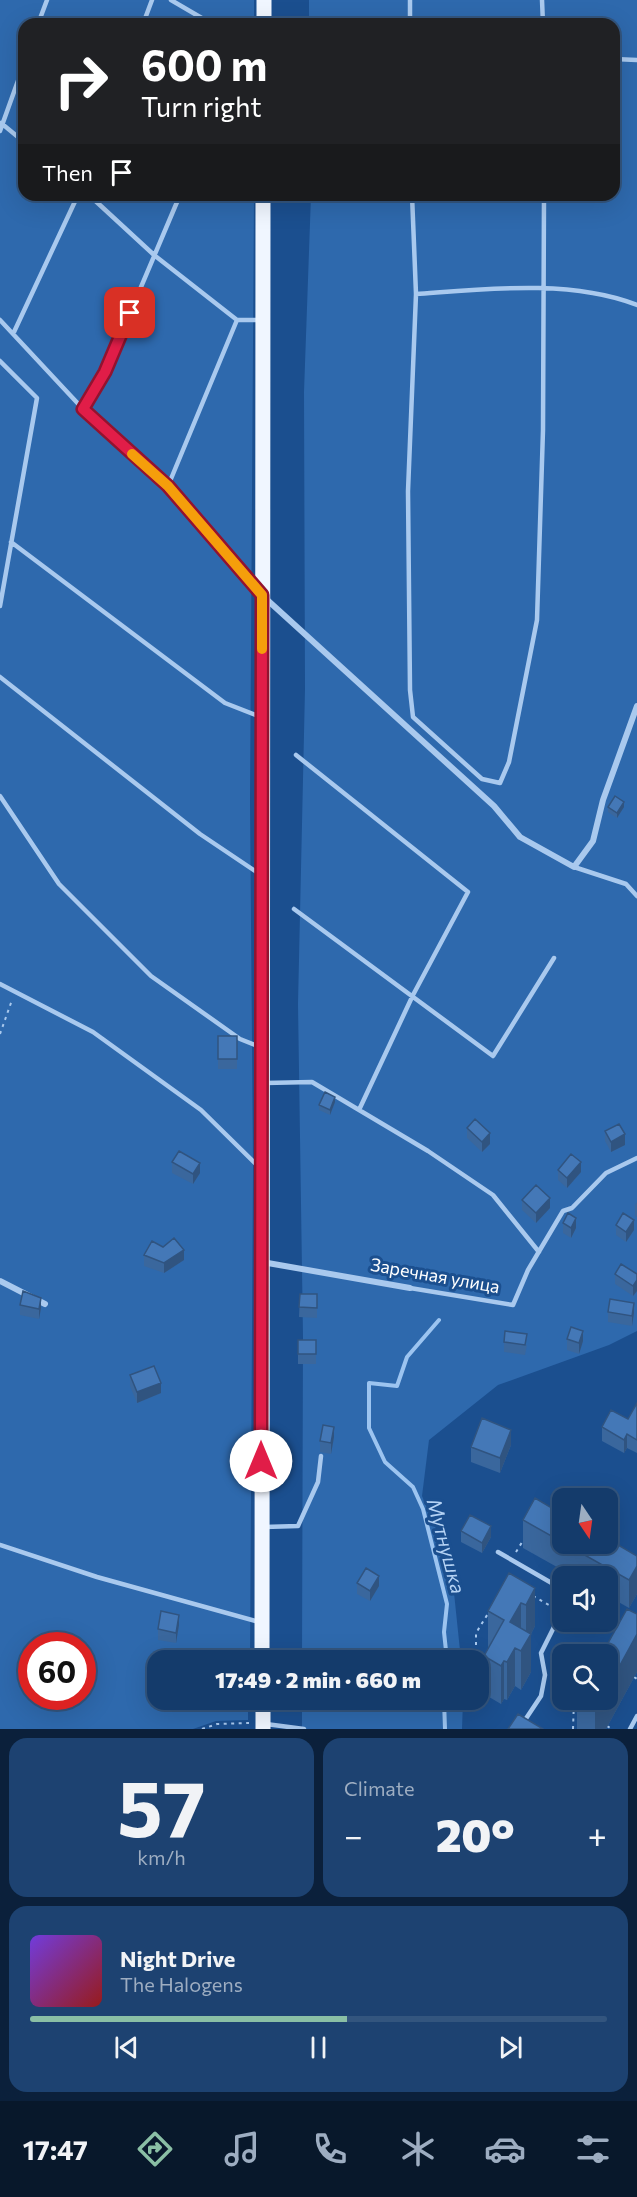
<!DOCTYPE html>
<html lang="en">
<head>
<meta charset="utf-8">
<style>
  body { margin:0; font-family:Commissioner,sans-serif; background:#1d4271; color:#f1f3f6; height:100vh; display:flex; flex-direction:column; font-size:22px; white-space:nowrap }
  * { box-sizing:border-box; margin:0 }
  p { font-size:20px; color:#9dadc1 }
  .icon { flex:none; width:33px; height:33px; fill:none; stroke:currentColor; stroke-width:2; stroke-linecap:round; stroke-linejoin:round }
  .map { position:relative; height:1729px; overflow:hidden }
  .sheet { display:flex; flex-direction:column; gap:9px; padding:9px; background:#0b203b; flex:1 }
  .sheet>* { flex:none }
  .banner { position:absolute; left:18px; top:18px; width:602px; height:183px; border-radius:18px; box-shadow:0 6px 24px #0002,0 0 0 2px #33557e; background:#202124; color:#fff; overflow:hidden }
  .needle { width:39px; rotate:167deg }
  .buttons { position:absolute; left:552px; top:1488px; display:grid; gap:12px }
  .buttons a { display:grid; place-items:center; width:66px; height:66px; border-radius:12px; background:#143b6b; box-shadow:0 6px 24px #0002,0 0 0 2px #33557e; font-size:30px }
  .speed { position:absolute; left:18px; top:1632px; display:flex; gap:12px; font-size:30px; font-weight:700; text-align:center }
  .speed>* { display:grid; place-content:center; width:78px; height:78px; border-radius:50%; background:#143b6b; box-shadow:0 6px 24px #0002,0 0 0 2px #33557e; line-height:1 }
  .speed .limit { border:9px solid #d22; background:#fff; color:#111 }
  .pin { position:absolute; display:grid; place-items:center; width:51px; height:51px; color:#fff; margin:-26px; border-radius:12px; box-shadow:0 3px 9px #0006 }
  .me { position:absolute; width:66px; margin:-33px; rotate:0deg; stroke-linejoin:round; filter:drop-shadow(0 0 4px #0008) }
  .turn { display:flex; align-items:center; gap:21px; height:126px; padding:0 24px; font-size:27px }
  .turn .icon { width:78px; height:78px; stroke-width:2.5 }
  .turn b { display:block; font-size:42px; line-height:51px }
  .then { display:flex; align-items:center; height:57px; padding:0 24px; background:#0003; gap:12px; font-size:22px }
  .big { font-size:45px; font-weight:800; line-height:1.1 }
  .sheet .card { flex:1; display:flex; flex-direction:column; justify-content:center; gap:9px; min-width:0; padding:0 21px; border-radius:18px; background:#1d4271 }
  .sheet .dial { align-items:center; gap:0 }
  .dial b { font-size:78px; line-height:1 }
  .song { display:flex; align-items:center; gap:18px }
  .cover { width:72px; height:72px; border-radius:9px; background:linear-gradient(135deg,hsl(260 70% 55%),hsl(0 70% 35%)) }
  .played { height:6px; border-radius:3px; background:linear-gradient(90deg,#8abfa5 55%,#33557e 55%) }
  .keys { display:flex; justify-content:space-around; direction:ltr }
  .heat { display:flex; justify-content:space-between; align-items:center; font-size:33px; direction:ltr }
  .sheet .tiles { flex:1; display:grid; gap:9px; grid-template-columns:1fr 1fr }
  .card:last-child { grid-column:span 2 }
  .trip { position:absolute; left:147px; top:1650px; width:342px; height:60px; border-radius:18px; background:#143b6b; box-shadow:0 6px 24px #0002,0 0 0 2px #33557e; font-weight:800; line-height:60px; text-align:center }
  .dock { display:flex; height:96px; justify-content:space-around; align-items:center; background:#08182b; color:#9dadc1 }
  .dock .icon { width:42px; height:42px }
  .dock .on { color:#8abfa5 }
  .dock b { font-size:27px; color:#f1f3f6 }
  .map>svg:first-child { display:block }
  .green { fill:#2e69ad; fill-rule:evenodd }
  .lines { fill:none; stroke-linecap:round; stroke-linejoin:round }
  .stream { stroke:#9cc4f0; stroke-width:4 }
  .path { stroke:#a9c9ee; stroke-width:2; stroke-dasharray:3 4.5; stroke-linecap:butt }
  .lane { stroke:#a9c9ee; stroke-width:4.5 }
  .street { stroke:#a9c9ee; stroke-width:6 }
  .primary { stroke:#f0f6ff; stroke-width:15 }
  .wall { fill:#3a679d }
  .shaded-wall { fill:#305480 }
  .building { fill:#4478b7; stroke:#305480; stroke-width:1.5 }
  .route-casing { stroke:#92132f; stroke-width:15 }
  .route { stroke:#e11d48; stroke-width:10 }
  .slow { stroke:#f59e0b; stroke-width:10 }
  .labels { text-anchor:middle; stroke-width:6; stroke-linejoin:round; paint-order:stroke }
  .street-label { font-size:18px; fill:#fff; stroke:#1b4f8f }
  .water-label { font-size:20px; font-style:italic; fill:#b5d3f5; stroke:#1b4f8f }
</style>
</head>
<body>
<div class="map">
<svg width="637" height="1729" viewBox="0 0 637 1729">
  <rect width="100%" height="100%" fill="#1b4f8f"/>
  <!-- green -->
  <path class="green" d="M0,0H254V24H24V195H254L250,800L253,1167L250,1660H158V1700H248V1720L216,1721L193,1729H0ZM32,1646H82V1696H32Z
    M309,0H637V1331L609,1345L498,1385L429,1440L422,1496L451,1564L461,1660H302L303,1336L298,1004L305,689L304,392L311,195H614V24H309Z
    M302,1700H463L462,1729H302Z"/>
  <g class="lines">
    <!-- stream -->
    <path class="stream" d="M439,1320L407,1357L397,1386L369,1383V1428L385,1462L413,1487L423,1509L447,1604L444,1632L447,1660
      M444,1700L445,1729"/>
    <!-- path -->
    <path class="path" d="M0,1034L12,1000
      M516,1552L524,1539
      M533,1596L554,1608
      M476,1660V1633L489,1612
      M634,1677L637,1679
      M474,1708V1700
      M607,1726L612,1729
      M202,1729L217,1724L249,1723
      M573,1729L574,1700"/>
    <!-- lane -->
    <path class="lane" d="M171,0L212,24
      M542,0L543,24
      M38,24L47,0
      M143,24L152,0
      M410,24V0
      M614,59L637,60
      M1,123L24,142
      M0,131L24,64
      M89,195L154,255L237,320H260
      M412,195L416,294L408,491L410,690L413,717L482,779L500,783L509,762L537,620L543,430L544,195
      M416,294C485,289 571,279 637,305
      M0,320L83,409L168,486L259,591
      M14,332L78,195
      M0,361L37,398L0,606
      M83,409L105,372L180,195
      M168,486L237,320
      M11,542L225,703L261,717
      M0,677L200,834L258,873
      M296,755L468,892L413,995L359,1110
      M0,796L59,884L151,976L240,1039L260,1047
      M574,867L626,884L637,896
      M294,909L493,1056L554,958
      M0,984L93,1032L201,1110L258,1166
      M265,1083L312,1082L428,1151L493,1195L539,1252
      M410,1288L513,1305L528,1270L563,1211L572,1208L606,1173L637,1158
      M264,1527L298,1526L318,1482L321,1456
      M0,1545L97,1577L259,1622
      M498,1552L562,1589
      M608,1616L624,1626
      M266,1724L304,1729
      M519,1729L541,1696L545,1675L541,1653L562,1611
      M630,1729L637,1716"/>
    <!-- street -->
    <path class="street" d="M264,597L494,806L520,837L574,867L593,841L603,800L637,706
      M262,1262L410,1288
      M0,1281L45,1304"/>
    <!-- primary -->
    <path class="primary" d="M264,24V0
      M262,1660L263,195
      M263,1700V1729"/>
  </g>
  <!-- wall -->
  <path class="wall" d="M608,807H624L617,818L608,812Z
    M218,1036H237V1069H218Z
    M335,1102L330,1115L319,1110V1105Z
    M467,1128L490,1144L482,1152L467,1138Z
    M605,1131L625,1145L611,1152L605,1141Z
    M172,1162L200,1173L193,1184L172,1173Z
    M558,1170L581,1172L567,1188L558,1180Z
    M522,1200L550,1208L536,1223L522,1210Z
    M637,1202V1217L635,1216V1205Z
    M563,1223L576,1228L571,1238L563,1233Z
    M616,1225L634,1230L626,1242L616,1235Z
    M163,1247L184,1260L164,1273L144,1266V1255Z
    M615,1274H637V1291L633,1296L615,1284Z
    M300,1294H317V1318L299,1317Z
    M20,1305L41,1308L39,1319L20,1315Z
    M608,1312L634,1313L632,1326L608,1322Z
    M567,1339L583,1341L579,1354L567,1350Z
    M298,1340H316V1364H298Z
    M504,1342L527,1345L525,1355L504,1352Z
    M130,1375L161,1393L137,1403L130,1386Z
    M637,1403V1453L627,1448L624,1453L602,1441V1427L628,1419Z
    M334,1437L331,1454L320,1452V1441Z
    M511,1445L500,1473L471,1462V1447Z
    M562,1514V1544H608L637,1556V1594L629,1608L608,1596V1576H573L523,1548V1520Z
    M461,1531L491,1537L482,1553L461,1542Z
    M357,1583L379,1586L370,1601L357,1594Z
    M535,1588V1626L531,1634V1672L521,1690L515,1686L507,1700L504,1699L501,1704L484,1694V1656L488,1649V1611Z
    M637,1614V1672L606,1729H577V1700Z
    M179,1625L176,1643L158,1640V1629Z"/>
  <!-- shaded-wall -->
  <path class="shaded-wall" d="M624,802V807L617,818V813Z
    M335,1097V1102L330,1115V1110Z
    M490,1133V1144L482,1152V1142Z
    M625,1134V1145L611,1152V1142Z
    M581,1162V1172L567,1188V1178Z
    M200,1163V1173L193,1184V1174Z
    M550,1198V1208L536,1223V1213Z
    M576,1218V1228L571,1238V1228Z
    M634,1220V1230L626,1242V1232Z
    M184,1250V1260L164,1273V1263Z
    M637,1280V1291L633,1296V1286Z
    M41,1298V1308L39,1319V1309Z
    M634,1303V1313L632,1326V1316Z
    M583,1331V1341L579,1354V1343Z
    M161,1383V1393L137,1403V1392Z
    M334,1427V1437L331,1454V1443Z
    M511,1430V1445L500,1473V1458Z
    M627,1434V1448L624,1453V1440Z
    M491,1526V1537L482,1553V1543Z
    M637,1566V1594L629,1608V1580Z
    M379,1576V1586L370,1601V1591Z
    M535,1588V1626L531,1634V1672L521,1690V1651L526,1643V1605Z
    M521,1603V1641L515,1648V1686L507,1700V1662L510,1622Z
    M179,1615V1625L176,1643V1633Z
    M637,1634V1672L606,1729H595V1709L601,1700H608V1687Z
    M504,1661V1699L501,1704V1666Z"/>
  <!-- building -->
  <path class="building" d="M615,796L624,802L617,813L608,807Z
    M218,1036H237V1059H218Z
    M325,1092L335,1097L330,1110L319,1105Z
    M475,1119L490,1133L482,1142L467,1128Z
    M619,1124L625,1134L611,1142L605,1131Z
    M179,1151L200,1163L193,1174L172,1162Z
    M571,1154L581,1162L567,1178L558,1170Z
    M536,1185L550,1198L536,1213L522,1200Z
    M568,1213L576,1218L571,1228L563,1223Z
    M623,1213L634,1220L626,1232L616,1225Z
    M174,1238L184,1250L164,1263L144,1255L152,1241L163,1247Z
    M621,1264L637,1274V1280L633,1286L615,1274Z
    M23,1291L41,1298L39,1309L20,1305Z
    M300,1294H317V1308L299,1307Z
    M610,1299L634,1303L632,1316L608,1312Z
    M571,1327L583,1331L579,1343L567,1339Z
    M505,1331L527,1334L525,1345L504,1342Z
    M298,1340H316V1354H298Z
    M154,1366L161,1383L137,1392L130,1375Z
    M637,1403V1440L627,1434L624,1440L602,1427L611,1410L628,1419Z
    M482,1418L511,1430L500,1458L471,1447Z
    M323,1425L334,1427L331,1443L320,1441Z
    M535,1498L562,1514V1542L523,1520Z
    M470,1515L491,1526L482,1543L461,1531Z
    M608,1539L637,1556V1566L629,1580L565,1544H608Z
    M366,1568L379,1576L370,1591L357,1583Z
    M509,1573L535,1588L526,1605L521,1603L510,1622L531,1634L521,1651L515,1648L507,1662L504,1661L501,1666L484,1656L504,1620L488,1611Z
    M627,1609L637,1614V1634L608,1687V1654H602Z
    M161,1611L179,1615L176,1633L158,1629Z
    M577,1700H601L595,1709Z
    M518,1714L543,1729H508Z"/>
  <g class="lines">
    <!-- route casing -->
    <g class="route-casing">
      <path id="route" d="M130,313L105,372L83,409L168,486L262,595L261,1461"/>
    </g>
    <!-- route -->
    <use href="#route" class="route"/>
    <!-- slow -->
    <path class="slow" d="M132,454L168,486L262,595V649"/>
  </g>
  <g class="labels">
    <!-- street labels -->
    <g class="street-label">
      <text transform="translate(435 1276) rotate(10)" y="6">Заречная улица</text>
    </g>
    <!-- water labels -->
    <g class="water-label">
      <text transform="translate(446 1546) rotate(75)" y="7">Мутнушка</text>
    </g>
  </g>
</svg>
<div class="buttons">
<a><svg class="needle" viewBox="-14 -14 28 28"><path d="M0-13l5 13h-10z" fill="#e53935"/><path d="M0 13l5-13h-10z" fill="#9dadc1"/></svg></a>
<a><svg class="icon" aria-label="sound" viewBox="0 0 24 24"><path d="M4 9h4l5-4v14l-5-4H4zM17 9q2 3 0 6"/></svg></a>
<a><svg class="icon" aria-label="search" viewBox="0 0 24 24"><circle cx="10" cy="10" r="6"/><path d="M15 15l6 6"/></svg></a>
</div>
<div class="speed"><div class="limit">60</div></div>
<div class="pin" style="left:130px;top:313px;background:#d93025"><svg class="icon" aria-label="arrive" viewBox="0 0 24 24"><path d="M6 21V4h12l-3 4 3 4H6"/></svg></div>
<svg class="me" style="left:261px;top:1461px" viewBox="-20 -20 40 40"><circle r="19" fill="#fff"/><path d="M0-13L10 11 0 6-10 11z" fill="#e11d48"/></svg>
<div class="trip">17:49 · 2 min · 660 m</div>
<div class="banner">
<div class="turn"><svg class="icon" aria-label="right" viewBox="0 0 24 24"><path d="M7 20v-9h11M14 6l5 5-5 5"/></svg><div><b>600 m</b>Turn right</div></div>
<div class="then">Then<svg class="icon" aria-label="arrive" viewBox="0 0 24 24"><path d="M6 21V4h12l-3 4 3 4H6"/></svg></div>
</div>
</div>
<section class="sheet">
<div class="tiles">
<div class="card dial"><b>57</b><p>km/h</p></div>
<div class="card"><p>Climate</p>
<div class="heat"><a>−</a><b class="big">20°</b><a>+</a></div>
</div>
<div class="card">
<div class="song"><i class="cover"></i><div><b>Night Drive</b><p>The Halogens</p></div></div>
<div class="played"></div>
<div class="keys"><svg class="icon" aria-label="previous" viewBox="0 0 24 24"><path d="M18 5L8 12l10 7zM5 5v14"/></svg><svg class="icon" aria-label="pause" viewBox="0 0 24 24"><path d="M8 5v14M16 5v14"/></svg><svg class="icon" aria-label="next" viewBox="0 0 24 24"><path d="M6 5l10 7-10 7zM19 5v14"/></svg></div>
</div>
</div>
</section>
<nav class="dock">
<b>17:47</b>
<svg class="icon on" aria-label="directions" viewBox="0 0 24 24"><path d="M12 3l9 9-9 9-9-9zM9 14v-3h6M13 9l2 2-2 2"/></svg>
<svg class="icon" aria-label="music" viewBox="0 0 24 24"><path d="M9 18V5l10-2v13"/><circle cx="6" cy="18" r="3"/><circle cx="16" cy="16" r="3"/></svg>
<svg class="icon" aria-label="phone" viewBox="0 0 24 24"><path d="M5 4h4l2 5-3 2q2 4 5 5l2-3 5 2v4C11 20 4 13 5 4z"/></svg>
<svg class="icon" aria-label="climate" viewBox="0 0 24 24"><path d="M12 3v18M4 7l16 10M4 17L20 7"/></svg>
<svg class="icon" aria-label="car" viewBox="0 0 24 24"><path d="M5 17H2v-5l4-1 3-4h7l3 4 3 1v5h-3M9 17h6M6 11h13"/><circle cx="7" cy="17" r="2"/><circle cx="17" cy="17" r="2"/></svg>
<svg class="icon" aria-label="filters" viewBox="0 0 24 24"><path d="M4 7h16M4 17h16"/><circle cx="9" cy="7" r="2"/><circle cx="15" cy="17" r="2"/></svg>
</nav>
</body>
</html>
